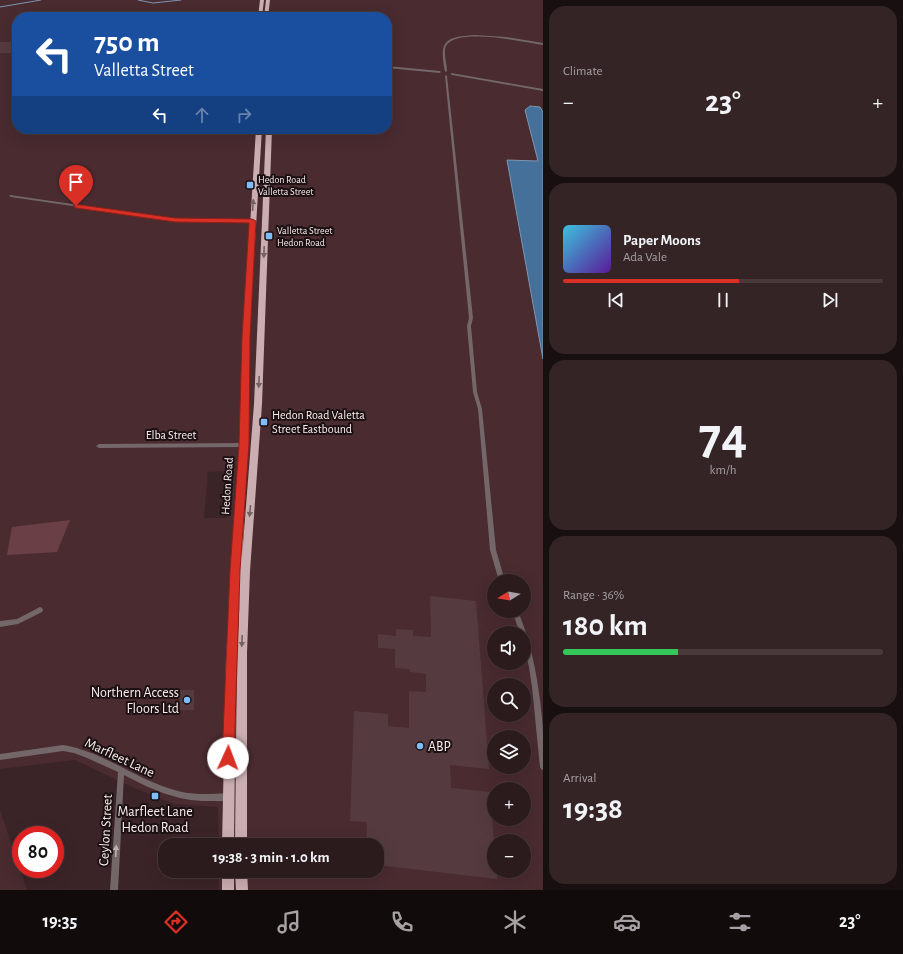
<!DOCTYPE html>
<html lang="en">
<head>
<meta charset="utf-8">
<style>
  body { margin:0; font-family:"Alegreya Sans",sans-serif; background:#342426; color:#f1f3f6; height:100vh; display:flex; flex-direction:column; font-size:15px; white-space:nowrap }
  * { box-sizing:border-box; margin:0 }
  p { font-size:13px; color:#a6a1a4 }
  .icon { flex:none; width:22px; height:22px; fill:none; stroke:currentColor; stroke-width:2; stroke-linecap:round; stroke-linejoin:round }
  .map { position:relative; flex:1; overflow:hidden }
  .drawer { display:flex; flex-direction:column; gap:6px; padding:6px; background:#180f10; width:360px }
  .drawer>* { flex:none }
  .hud { position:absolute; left:12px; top:12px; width:380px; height:122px; border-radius:16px; box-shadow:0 4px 16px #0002,0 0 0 1px #48393b; background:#1a4fa0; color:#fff; overflow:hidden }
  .needle { width:26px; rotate:259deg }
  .fabs { position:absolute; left:487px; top:574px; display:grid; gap:8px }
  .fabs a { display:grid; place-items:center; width:44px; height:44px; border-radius:50%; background:#2c1b1d; box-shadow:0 4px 16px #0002,0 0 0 1px #48393b; font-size:20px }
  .speed { position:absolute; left:12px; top:826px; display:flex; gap:8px; font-size:20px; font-weight:700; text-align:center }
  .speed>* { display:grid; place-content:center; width:52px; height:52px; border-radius:50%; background:#2c1b1d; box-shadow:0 4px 16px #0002,0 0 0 1px #48393b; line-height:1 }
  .speed .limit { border:6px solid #d22; background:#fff; color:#111 }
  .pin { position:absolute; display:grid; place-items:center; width:34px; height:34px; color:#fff; margin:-41px -17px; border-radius:50% 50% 50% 0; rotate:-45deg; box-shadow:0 0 4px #0007 }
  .pin .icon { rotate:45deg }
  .me { position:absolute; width:44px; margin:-22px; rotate:2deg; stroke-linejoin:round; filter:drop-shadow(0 0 3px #0008) }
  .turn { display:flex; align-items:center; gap:14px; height:84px; padding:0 16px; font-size:18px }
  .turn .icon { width:52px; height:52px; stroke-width:2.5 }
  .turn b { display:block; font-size:28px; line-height:34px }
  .lanes { display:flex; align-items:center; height:38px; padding:0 16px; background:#0003; justify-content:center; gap:20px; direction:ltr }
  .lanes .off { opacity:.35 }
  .big { font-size:30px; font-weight:700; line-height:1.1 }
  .drawer .card { flex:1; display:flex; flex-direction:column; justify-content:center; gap:6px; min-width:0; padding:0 14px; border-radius:16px; background:#342426 }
  .drawer .dial { align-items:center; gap:0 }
  .dial b { font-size:52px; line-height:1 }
  .song { display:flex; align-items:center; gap:12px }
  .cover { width:48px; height:48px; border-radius:6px; background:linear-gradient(135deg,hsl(190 70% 55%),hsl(270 70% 35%)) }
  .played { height:4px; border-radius:2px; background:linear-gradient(90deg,#d93025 55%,#48393b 55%) }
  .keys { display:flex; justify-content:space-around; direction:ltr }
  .heat { display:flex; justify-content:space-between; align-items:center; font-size:22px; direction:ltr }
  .charge { height:6px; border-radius:3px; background:linear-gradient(90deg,#34c759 36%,#48393b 0) }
  .trip { position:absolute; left:158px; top:838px; width:226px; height:40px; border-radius:16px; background:#2c1b1d; box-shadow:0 4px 16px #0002,0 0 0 1px #48393b; font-weight:700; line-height:40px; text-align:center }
  .menu { display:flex; height:64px; justify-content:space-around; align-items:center; background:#120b0c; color:#a6a1a4 }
  .menu .icon { width:28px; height:28px }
  .menu .current { color:#d93025 }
  .menu b { font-size:18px; color:#f1f3f6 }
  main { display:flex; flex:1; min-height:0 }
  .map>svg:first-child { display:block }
  .built { fill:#492b30; fill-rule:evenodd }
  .green { fill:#6b3f46 }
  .water { fill:#457099; stroke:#7c96b3 }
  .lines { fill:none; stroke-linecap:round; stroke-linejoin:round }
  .stream { stroke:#7c96b3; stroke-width:1 }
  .building { fill:#553b3f }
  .minor { fill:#746769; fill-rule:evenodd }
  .trunk { fill:#caaeb1; fill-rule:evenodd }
  .oneway { fill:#726062 }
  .oneway2 { fill:#bfb1b3 }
  .route { fill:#d93025; stroke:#8d1f18 }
  .poi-dot { fill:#7ebdf9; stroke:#1b1112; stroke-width:1.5 }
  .labels { text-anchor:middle; stroke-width:4; stroke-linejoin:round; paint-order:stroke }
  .far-poi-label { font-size:10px; fill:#fdedef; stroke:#1b1112; text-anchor:start }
  .poi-label { font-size:12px; fill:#fdedef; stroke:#1b1112; text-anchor:start }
  .street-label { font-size:12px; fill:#fdedef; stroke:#1b1112 }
  .near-poi-label { font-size:14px; fill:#fdedef; stroke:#1b1112; text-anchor:end }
  .near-street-label { font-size:14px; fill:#fdedef; stroke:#1b1112 }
</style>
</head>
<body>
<main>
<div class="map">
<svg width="543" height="890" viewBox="0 0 543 890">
  <rect width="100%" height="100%" fill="#3b2427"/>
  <!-- built -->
  <path class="built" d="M0,0H543V890H219V871H377V845H219L218,807L174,804L130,786L75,760L0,769ZM17,17H387V129H17ZM228,471L227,518H204L208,472ZM494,581H524V611H494ZM494,633H524V663H494ZM494,685H524V715H494ZM494,737H524V767H494ZM494,789H524V819H494ZM494,841H524V871H494Z
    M0,810L27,890H0Z"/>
  <!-- green -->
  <path class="green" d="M70,520L57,552L7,555L12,527Z"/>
  <!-- water -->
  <path class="water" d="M530,106L540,107L543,112V359L507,160L538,161L525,110Z"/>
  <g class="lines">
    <!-- stream -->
    <path class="stream" d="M138,0L153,3L181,0
      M0,7L41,0"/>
  </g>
  <!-- building -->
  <path class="building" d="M0,42H17V53H0Z
    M430,596L476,601L489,769L450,765L451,788L490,792L494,841V871H497V879L377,865V845H366L367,822L350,821L354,711L388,714V726L409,728V691L426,692V674L410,672V669L395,668V649L378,648V634L396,636V629L413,630V636L431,637Z
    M180,690H194V710H179Z"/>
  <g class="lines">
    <!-- minor -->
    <path class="minor" d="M475,35L506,37L543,43V45C524,42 457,27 446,46C443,53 447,64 447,71L445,72C439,41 444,37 475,35Z
      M387,66L440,71L441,72L440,73L387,68Z
      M451,73L543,89V91L452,75L451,74Z
      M446,75L447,76L473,318L471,326L477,392L482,409L496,550L505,581H499L490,550L478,409L473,392L467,326L469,318L445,76Z
      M10,195L175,219L252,220L254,221L252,222L175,221L11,197L9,196Z
      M244,443L246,445L244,447L99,448L96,446L99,444Z
      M40,607L42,608L43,610L42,612L18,624L0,627V621L17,619Z
      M512,611H518C530,640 536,669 540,700C541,711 543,722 543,734C543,746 543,758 543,770L541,769L540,767L532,687L529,667L524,645V633H520Z
      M63,745C106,752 140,783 182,792C197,795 213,794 228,793L232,797L230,799C225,802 218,801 212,801C178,802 153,790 124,775L118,890H110L118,772L87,758L74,753L63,751L0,760V754Z"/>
    <!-- trunk -->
    <path class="trunk" d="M260,0H264L262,17H258Z
      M266,0H270L268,17H264Z
      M256,129H262L250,323L248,445L242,557L254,404L266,129H272L262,404L250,571L247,653V845H235L237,653L240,593L236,655L234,845H222L226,655L240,445L244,323Z
      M222,871H234V890H222Z
      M235,871H247L248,890H236Z"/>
  </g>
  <!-- one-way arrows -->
  <defs><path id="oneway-solid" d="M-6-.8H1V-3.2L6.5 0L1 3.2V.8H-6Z"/></defs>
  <g class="oneway">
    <use href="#oneway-solid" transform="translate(253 205) rotate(-86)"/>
    <use href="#oneway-solid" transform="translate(264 252) rotate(92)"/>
    <use href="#oneway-solid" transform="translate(259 382) rotate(92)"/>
    <use href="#oneway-solid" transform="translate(250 511) rotate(95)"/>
    <use href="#oneway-solid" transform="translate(242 641) rotate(92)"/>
  </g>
  <use class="oneway2" href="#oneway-solid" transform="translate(116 851) rotate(-87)"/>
  <!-- route -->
  <path class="route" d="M74,204L175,218L252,219L256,221L250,337L249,445L240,570L234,758L232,762L228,764L224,762L222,758L230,570L239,445L242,337L249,223L175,222L76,208L74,207Z"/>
  <!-- markers -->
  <g class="poi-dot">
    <rect x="246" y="181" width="8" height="8" rx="2"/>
    <rect x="265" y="232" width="8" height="8" rx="2"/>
    <rect x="260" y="418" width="8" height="8" rx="2"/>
    <circle cx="187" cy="700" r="4"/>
    <circle cx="420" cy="746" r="4"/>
    <rect x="151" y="792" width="8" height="8" rx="2"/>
  </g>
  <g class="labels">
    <!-- far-poi labels -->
    <g class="far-poi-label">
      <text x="258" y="183">Hedon Road<tspan x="258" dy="12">Valletta Street</tspan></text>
      <text x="277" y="234">Valletta Street<tspan x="277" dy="12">Hedon Road</tspan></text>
    </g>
    <!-- poi labels -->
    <g class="poi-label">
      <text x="272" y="419">Hedon Road Valetta<tspan x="272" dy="14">Street Eastbound</tspan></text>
    </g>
    <!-- street labels -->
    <g class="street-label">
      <text x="171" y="439">Elba Street</text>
      <text transform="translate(227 486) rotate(-86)" y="4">Hedon Road</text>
    </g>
    <!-- near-poi labels -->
    <g class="near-poi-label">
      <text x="179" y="697">Northern Access<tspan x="179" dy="16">Floors Ltd</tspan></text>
      <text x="428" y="751" text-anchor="start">ABP</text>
      <text x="155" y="816" text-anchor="middle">Marfleet Lane<tspan x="155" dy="16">Hedon Road</tspan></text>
    </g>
    <!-- near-street labels -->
    <g class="near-street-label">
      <text transform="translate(120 757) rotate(25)" y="5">Marfleet Lane</text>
      <text transform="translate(105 830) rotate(-87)" y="5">Ceylon Street</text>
    </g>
  </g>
</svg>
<div class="fabs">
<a><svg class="needle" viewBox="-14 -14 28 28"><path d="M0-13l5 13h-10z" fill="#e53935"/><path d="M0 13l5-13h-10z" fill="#a6a1a4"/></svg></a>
<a><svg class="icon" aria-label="sound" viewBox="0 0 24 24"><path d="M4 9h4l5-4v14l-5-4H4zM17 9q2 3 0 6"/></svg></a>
<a><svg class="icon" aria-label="search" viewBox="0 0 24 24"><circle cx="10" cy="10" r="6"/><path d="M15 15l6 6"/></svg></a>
<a><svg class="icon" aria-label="layers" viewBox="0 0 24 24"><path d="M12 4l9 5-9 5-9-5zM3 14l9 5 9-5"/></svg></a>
<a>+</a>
<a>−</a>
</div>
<div class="speed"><div class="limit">80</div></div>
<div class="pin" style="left:76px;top:206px;background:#d93025"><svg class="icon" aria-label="arrive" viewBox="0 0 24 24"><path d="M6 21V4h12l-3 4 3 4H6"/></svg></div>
<svg class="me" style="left:228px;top:758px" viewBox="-20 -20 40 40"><circle r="19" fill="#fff"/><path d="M0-13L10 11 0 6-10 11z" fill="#d93025"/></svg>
<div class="trip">19:38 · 3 min · 1.0 km</div>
<div class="hud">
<div class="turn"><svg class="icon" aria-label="left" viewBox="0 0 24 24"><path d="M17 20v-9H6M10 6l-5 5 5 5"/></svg><div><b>750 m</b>Valletta Street</div></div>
<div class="lanes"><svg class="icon" aria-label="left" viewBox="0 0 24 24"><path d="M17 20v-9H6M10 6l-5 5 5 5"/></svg><svg class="icon off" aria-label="ahead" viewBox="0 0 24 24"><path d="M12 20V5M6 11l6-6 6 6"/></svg><svg class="icon off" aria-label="right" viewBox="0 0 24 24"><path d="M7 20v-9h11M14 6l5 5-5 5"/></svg></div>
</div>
</div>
<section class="drawer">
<div class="card"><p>Climate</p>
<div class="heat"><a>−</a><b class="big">23°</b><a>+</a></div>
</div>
<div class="card">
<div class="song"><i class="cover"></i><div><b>Paper Moons</b><p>Ada Vale</p></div></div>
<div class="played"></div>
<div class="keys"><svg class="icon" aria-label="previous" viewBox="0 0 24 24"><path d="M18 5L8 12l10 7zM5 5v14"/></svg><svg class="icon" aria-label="pause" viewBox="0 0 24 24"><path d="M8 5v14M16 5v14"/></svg><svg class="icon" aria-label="next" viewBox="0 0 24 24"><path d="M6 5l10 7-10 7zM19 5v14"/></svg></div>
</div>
<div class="card dial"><b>74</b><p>km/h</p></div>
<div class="card"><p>Range · 36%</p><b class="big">180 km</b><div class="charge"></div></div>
<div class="card"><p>Arrival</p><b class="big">19:38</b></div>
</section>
</main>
<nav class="menu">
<b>19:35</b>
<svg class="icon current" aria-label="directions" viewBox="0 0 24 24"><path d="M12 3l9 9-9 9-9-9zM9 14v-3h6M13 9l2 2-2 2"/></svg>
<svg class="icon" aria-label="music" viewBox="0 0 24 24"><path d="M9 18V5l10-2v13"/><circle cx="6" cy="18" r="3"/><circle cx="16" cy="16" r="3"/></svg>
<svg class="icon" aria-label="phone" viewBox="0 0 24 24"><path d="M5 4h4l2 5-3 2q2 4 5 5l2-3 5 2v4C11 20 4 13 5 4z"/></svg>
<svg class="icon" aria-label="climate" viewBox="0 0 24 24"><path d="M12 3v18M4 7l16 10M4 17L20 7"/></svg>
<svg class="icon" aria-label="car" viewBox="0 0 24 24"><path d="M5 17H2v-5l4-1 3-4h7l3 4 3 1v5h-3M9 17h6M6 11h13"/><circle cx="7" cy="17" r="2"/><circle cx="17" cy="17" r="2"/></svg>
<svg class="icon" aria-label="filters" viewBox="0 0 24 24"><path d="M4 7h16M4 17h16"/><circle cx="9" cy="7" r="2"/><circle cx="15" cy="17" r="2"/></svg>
<b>23°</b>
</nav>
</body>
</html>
